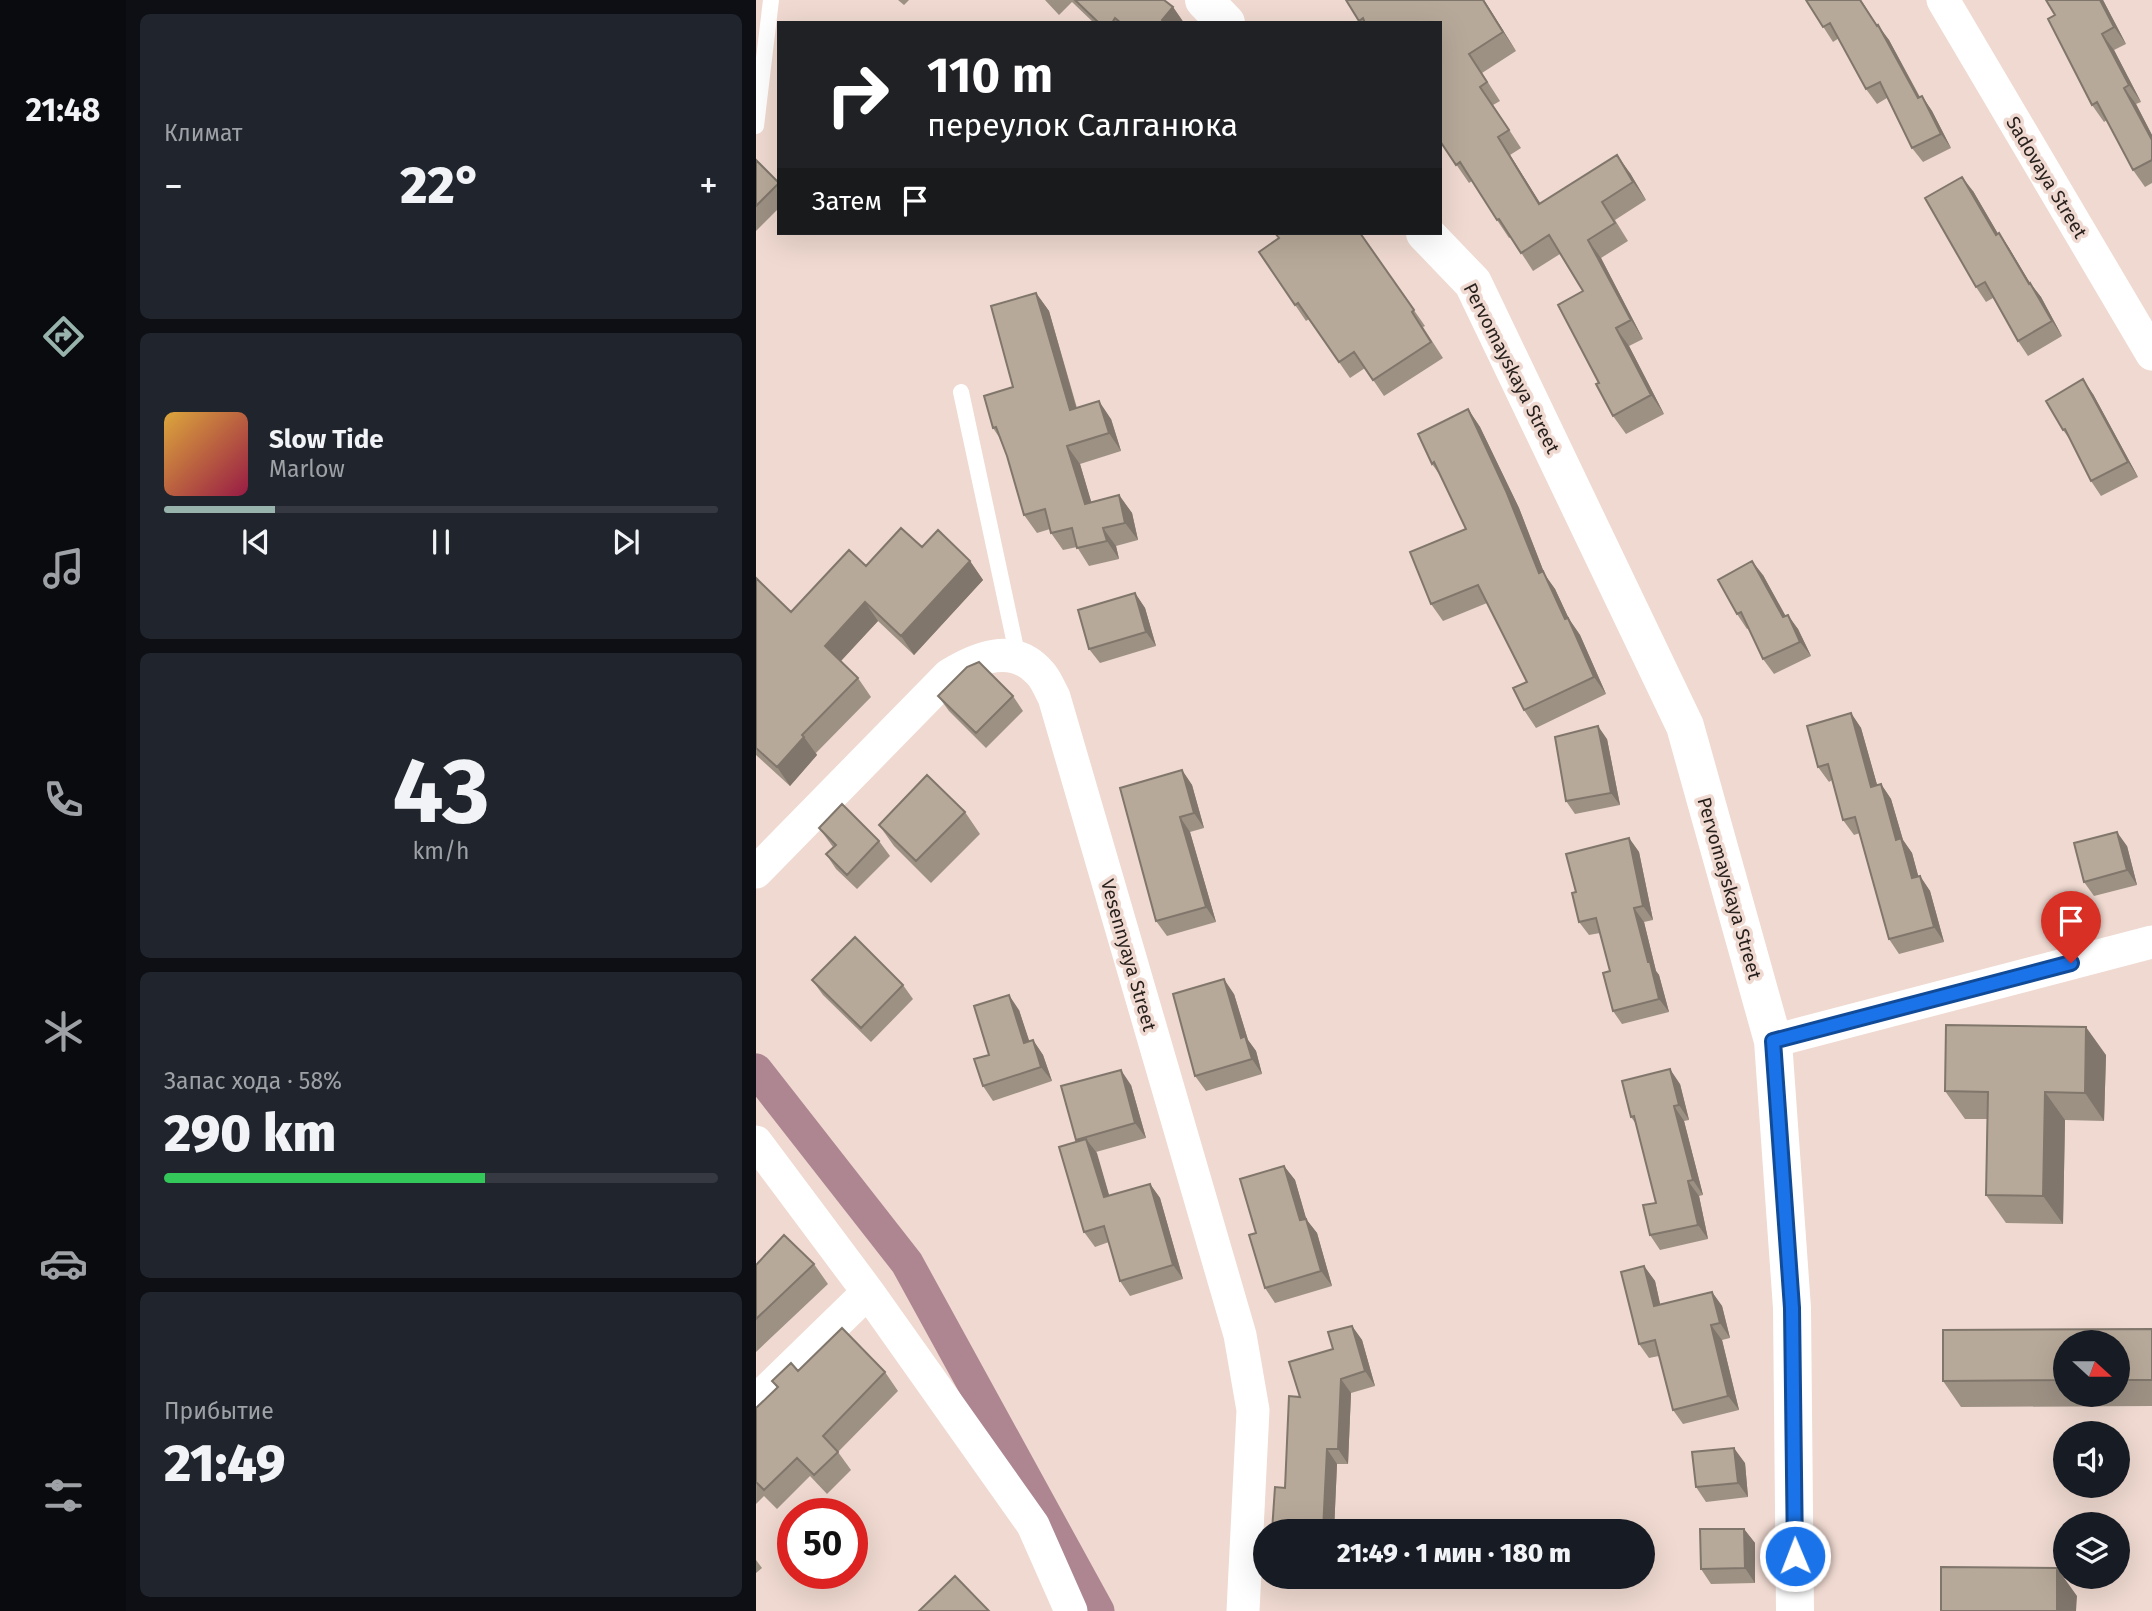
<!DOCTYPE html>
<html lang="ru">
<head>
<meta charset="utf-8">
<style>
  body { margin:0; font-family:"Fira Sans",sans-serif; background:#20242c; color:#f1f3f6; height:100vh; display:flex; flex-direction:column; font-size:26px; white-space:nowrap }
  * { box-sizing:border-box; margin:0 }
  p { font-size:23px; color:#9ea1a6 }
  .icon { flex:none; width:38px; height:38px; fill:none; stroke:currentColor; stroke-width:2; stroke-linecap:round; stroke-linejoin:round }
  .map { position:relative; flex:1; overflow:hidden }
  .sheet { display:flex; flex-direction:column; gap:14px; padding:14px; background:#0d0f14; width:630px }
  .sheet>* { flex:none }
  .hud { position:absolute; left:21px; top:21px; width:665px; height:214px; border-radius:0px; box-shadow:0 7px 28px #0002; background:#202124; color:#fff; overflow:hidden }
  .needle { width:46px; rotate:111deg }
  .buttons { position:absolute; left:1297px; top:1330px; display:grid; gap:14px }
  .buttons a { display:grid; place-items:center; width:77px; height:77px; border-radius:50%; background:#171b24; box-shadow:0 7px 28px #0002; font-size:35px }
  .speed { position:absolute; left:21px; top:1498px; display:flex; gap:14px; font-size:35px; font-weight:700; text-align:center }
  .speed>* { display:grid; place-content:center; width:91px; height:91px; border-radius:50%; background:#171b24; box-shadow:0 7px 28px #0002; line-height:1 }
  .speed .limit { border:10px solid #d22; background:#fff; color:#111 }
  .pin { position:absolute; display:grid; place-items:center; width:60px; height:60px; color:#fff; margin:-72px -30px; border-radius:50% 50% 50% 0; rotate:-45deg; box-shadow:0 0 7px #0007 }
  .pin .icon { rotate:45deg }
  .me { position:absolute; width:77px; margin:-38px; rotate:359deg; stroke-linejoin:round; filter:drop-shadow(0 0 5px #0008) }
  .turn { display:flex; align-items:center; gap:24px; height:147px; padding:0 35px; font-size:32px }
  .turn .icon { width:91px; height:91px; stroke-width:2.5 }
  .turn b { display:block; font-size:49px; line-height:60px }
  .then { display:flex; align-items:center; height:66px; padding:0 35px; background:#0003; gap:14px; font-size:26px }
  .big { font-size:52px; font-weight:800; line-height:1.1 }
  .sheet .widget { flex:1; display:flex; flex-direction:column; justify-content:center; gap:10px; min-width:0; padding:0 24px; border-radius:10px; background:#20242c }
  .sheet .dial { align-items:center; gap:0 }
  .dial b { font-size:91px; line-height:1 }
  .song { display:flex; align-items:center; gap:21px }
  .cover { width:84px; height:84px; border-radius:10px; background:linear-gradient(135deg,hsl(40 70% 55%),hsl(340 70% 35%)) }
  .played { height:7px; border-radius:4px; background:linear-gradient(90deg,#97b3ab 20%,#363941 20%) }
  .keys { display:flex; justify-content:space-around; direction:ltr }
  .heat { display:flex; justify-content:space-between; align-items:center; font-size:38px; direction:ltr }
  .charge { height:10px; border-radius:5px; background:linear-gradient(90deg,#34c759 58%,#363941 0) }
  .trip { position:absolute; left:497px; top:1519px; width:402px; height:70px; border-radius:35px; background:#171b24; box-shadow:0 7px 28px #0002; font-weight:800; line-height:70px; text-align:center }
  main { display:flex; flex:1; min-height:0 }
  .menu { display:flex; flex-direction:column; width:126px; justify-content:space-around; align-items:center; background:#090b0e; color:#9ea1a6 }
  .menu .icon { width:49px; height:49px }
  .menu .selected { color:#97b3ab }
  .menu b { font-size:32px; color:#f1f3f6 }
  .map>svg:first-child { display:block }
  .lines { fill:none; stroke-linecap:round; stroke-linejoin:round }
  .canal { stroke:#ad8692; stroke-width:33 }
  .lane { stroke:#fff; stroke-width:16 }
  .street { stroke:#fff; stroke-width:33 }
  .secondary { stroke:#fff; stroke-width:38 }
  .wall { fill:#9d9184; fill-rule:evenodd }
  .shaded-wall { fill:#80766b }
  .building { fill:#b7a999; stroke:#80766b; stroke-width:2 }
  .route-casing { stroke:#114b97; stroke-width:18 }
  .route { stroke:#1a73e8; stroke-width:12 }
  .labels { text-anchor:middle; stroke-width:7; stroke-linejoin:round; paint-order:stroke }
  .street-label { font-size:19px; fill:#271f1c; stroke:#efd9d0 }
</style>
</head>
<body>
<main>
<nav class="menu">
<b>21:48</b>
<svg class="icon selected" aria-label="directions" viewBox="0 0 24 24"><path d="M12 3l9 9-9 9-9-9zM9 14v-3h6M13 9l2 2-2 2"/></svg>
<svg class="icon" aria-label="music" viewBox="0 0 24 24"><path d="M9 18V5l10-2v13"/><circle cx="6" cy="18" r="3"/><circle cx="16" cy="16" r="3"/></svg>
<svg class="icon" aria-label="phone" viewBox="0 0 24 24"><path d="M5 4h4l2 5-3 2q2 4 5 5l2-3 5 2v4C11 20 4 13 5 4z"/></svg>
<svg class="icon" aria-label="climate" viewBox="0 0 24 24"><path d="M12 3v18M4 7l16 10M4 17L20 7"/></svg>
<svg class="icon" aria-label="car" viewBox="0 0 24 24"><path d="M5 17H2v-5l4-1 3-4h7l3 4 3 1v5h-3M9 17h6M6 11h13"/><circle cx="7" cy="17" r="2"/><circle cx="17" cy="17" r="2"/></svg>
<svg class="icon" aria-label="filters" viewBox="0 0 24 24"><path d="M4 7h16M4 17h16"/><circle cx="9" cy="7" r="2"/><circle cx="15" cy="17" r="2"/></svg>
</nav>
<section class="sheet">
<div class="widget"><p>Климат</p>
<div class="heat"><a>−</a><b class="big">22°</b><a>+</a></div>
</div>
<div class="widget">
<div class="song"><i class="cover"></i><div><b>Slow Tide</b><p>Marlow</p></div></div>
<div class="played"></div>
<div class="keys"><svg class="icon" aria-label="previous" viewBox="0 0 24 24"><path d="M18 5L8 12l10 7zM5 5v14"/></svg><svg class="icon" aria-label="pause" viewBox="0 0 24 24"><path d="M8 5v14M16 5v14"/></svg><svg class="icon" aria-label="next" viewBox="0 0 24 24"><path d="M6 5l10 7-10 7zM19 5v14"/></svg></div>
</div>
<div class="widget dial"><b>43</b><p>km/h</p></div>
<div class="widget"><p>Запас хода · 58%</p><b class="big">290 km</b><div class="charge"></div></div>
<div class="widget"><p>Прибытие</p><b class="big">21:49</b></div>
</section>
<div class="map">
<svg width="1396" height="1611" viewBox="0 0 1396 1611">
  <rect width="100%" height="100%" fill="#efd9d0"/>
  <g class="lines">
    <!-- canal -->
    <path class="canal" d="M0,1070L151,1263L342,1611"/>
    <!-- lane -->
    <path class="lane" d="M0,126L15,0
      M205,392L262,658"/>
    <!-- street -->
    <path class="street" d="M1187,0L1396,354
      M0,872L193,675C221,658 257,642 284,673C290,679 294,690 298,697L484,1335L497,1410L487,1611
      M1017,1041L1396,942
      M0,1142L112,1292L277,1525L315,1611
      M0,1401L112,1292"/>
    <!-- secondary -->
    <path class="secondary" d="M448,0L470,23
      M669,233L717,283L929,726L1017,1041L1036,1308L1039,1611"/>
  </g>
  <!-- wall -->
  <path class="wall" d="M142,0H153L148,5Z
    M289,0H408L417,7L428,23H338L316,2L303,15Z
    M590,0H728L760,51L726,73L744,101L737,105L765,148L754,155L784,204L874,173L890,200L859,220L872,241L845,258L887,339L873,346L908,414L870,434L857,416L843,383L827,291L804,254L777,271L755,237L753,238L741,220L716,181L713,183L684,141V23H605Z
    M1050,0L1121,26L1133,40L1164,97L1166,96L1176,111L1195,148L1167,162L1156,148L1131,98L1121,104L1110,89L1083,38L1077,42Z
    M1347,0L1370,44L1358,50L1385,102L1380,104L1396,135V183L1389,187L1377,170L1351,120L1348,122L1336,105L1299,15Z
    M0,160L23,183V208L0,231Z
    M1217,191L1242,234L1243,233L1253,248L1274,283L1285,297L1306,336L1272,356L1262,341L1237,298L1230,302L1220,287Z
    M604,233L669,326L667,327L687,358L628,396L609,368L594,378L553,319L550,321L503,252L523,238Z
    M280,293L293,311L321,408L355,419L365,451L324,464L335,502L363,495L376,513L382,540L360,546L363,559L333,566L321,547L307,550L295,533L294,529L281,533L268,515L251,456L243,437L237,428L257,387Z
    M1337,394L1382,477L1345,496L1335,481L1315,441L1307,430Z
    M712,409L724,427L763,508L789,575L799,589L813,619L824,635L850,694L780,728L768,710L771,682L731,603L687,621L675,604L710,529L686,478L676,464Z
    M166,547L214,561L227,580L158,655L122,621L85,661L102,678L115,697L60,753L61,755L34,786L0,755V578L35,612L110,566Z
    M1007,575L1029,616L1042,629L1055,656L1018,674L1007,659L993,628L991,629L981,614Z
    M379,593L389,608L400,646L344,663L333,649Z
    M182,696H257L267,711L230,748L193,711Z
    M1095,713L1105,728L1121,785L1125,784L1135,799L1147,840L1156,853L1162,876H1164L1174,891L1188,942L1143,954L1133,939L1104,833L1098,835L1087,820L1076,780L1073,782L1062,767Z
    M851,739L864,805L819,814L810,801Z
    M426,770L436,785L448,828L434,832L460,922L411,936L400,921Z
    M209,812L224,834L175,883L138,846L123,825Z
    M63,828L123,841L134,856L101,889L80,869L70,854L77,847Z
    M873,838L883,852L897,920L888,922L900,971L903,975L913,1012L866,1024L857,1011L854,971L844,933L833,935L823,922L820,892Z
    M1371,846L1381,885L1338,896L1328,882Z
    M56,980L147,985L157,999L115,1042L67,995Z
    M478,994L492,1040L500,1051L506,1074L450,1091L439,1076Z
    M263,1010L273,1042L277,1040L287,1055L296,1081L237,1101L227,1086L233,1055Z
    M1350,1055L1348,1121L1309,1120L1307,1224L1250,1223L1230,1195L1231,1119H1209L1189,1091Z
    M924,1084L933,1120L928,1121L947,1195L943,1196L952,1239L904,1250L894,1235L900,1203L880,1124L875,1117Z
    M375,1085L390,1138L340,1152L353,1196L394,1184L404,1198L427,1279L374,1296L364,1281L353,1242L339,1247L328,1232L321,1141L320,1140Z
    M528,1166L539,1180L550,1219L561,1233L576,1286L519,1303L509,1288L500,1233Z
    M58,1264L72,1284L0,1352V1265Z
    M888,1266L899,1281L904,1305L956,1292L966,1306L974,1338L966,1340L983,1410L927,1424L917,1410L903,1356L893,1358L883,1344Z
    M596,1326L606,1340L619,1386L595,1393L592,1464H581L578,1531H516L529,1488L577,1349Z
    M1396,1329V1406L1205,1407L1187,1381V1330ZM1309,1342H1362V1395H1309Z
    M42,1371L129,1372L142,1391L82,1452L95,1470L71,1494L54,1476L21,1509L8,1496L0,1504V1408L21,1388L16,1381Z
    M989,1463L992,1497L950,1502L940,1487Z
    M988,1529L999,1543V1583L955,1584L945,1569Z
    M0,1560L6,1568L0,1573Z"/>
  <!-- shaded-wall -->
  <path class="shaded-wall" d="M727,0H728L760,51L747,32Z
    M1104,0H1105L1131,41L1121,26Z
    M1344,0H1347L1370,44L1358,27Z
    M417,7L428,23H408L406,20Z
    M1122,25L1133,40L1172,113L1162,98Z
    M1346,34L1358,50L1385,102L1373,85Z
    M1368,88L1380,104L1396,135V140Z
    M1166,96L1176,111L1195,148L1185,134Z
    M742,137L754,155L796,222L783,204Z
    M861,155L874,173L890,200L877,182Z
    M1206,177L1217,191L1251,249L1240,235Z
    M1243,233L1253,248L1283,298L1273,284Z
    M832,240L845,258L887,339L875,320Z
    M1274,283L1285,297L1306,336L1296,321Z
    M280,293L293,311L326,428L314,410Z
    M860,328L873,346L908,414L895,395Z
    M1327,379L1337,394L1382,477L1372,462Z
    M343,401L355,419L365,451L353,433Z
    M712,409L724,427L763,508L789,575L799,589L813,619L824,635L850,694L838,677L809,619L783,573Z
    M311,446L324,464L341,521L329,504Z
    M363,495L376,513L382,540L369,523Z
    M347,528L360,546L363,559L351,541Z
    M214,561L227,580L158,655L145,636Z
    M996,561L1007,575L1038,631L1027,617Z
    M379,593L389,608L400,646L390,632Z
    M109,602L122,621L82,664L69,646Z
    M1032,615L1042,629L1055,656L1044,642Z
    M1095,713L1105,728L1126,802L1115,787Z
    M842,726L851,739L864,805L855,793Z
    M48,737L61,755L34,786L21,767Z
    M426,770L436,785L448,828L438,813Z
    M1125,784L1135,799L1147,840L1156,853L1167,893L1156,878L1140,840Z
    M424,817L434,832L460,922L450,907Z
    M1361,832L1371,846L1381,885L1371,870Z
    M873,838L883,852L897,920L887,906Z
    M1164,876L1174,891L1188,942L1178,927Z
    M878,908L888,922L900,971L903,975L913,1012L903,999L892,962Z
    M468,979L478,994L492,1040L500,1051L506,1074L496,1059L485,1038Z
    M253,995L263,1010L279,1058L268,1043Z
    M1330,1027L1350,1055L1348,1121L1329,1093Z
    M277,1040L287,1055L296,1081L285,1067Z
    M914,1069L924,1084L933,1120L923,1105Z
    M365,1070L375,1085L390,1138L379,1123Z
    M1289,1092L1309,1120L1307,1224L1287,1196Z
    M918,1106L928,1121L947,1195L937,1180Z
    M330,1139L341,1153L358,1212L348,1197Z
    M528,1166L539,1180L555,1235L544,1220Z
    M932,1181L943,1196L952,1239L942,1225Z
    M394,1184L404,1198L427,1279L417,1265Z
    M550,1219L561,1233L576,1286L565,1271Z
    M888,1266L899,1281L908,1321L898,1306Z
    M956,1292L966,1306L974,1338L964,1323Z
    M955,1325L966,1340L983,1410L972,1396Z
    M596,1326L606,1340L619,1386L609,1371Z
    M585,1379L595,1393L592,1464L582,1449Z
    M978,1448L989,1463L992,1497L982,1483Z
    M571,1449L581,1464L578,1531H567Z
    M988,1529L999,1543V1583L989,1568Z
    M1301,1568L1321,1596L1320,1611H1301Z"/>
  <!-- building -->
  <path class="building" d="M319,0H408L417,7L406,20L408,23H365L359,18L356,23H343Z
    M590,0H727L747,32L713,54L731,82L724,87L753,130L742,137L783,204L861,155L877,182L846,202L859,223L832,240L875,320L860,328L895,395L857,416L840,384L843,383L802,305L827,291L793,235L765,253L743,219L741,220L704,162L700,165L684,141V23H609L607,18L603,21Z
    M1050,0H1104L1121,26L1122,25L1162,98L1166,96L1185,134L1156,148L1124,82L1110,89L1074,23L1067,27Z
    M1290,0H1344L1358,27L1346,34L1373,85L1368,88L1396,140V160L1377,170L1341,102L1336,105L1292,19L1299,15Z
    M0,160L23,183L0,206Z
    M1206,177L1240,235L1243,233L1273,284L1274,283L1296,321L1262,341L1229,282L1220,287L1169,198Z
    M519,233H604L658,310L656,312L675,342L617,380L598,352L583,362L542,303L539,305L503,252L523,238Z
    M280,293L314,410L343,401L353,433L311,446L329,504L363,495L369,523L347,528L351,541L321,548L316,528L295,533L289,509L268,515L251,456L240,427L237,428L228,396L257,387L235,306Z
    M1327,379L1372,462L1335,481L1309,429L1307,430L1290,401Z
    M712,409L750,491L783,573L787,571L809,619L812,618L838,677L768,710L757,688L771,682L722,585L675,604L654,552L710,529L678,462L676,464L662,434Z
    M145,528L166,547L182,530L214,561L145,636L109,602L69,646L102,678L46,735L48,737L21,767L0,748V578L35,612L93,550L110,566Z
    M996,561L1027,617L1032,615L1044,642L1007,659L985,612L981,614L962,580Z
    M379,593L390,632L333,649L322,610Z
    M223,662L257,696L220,733L182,696L211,667Z
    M1095,713L1115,787L1125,784L1140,840L1145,838L1156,878L1164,876L1178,927L1133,939L1099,817L1087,820L1072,764L1062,767L1051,726Z
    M842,726L855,793L810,801L799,737Z
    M426,770L438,813L424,817L450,907L400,921L364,788Z
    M171,775L209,812L160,861L123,825Z
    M86,804L123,841L91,875L70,854L80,845L63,828Z
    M1361,832L1371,870L1328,882L1318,843Z
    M873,838L887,906L878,908L892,962H894L903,999L857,1011L847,973L854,971L840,918L823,922L816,893L820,892L810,854Z
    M99,937L147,985L105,1028L56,980Z
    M468,979L485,1038L489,1036L496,1059L439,1076L417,994Z
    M253,995L268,1043L277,1040L285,1067L227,1086L218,1059L233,1055L218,1006Z
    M1190,1025L1330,1027L1329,1093L1289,1092L1287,1196L1230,1195L1232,1092L1189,1091Z
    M914,1069L923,1105L918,1106L937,1180L932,1181L942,1225L894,1235L887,1205L900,1203L878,1116L875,1117L866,1081Z
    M365,1070L379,1123L320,1140L305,1086Z
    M330,1139L348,1197L394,1184L417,1265L364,1281L348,1226L328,1232L303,1147Z
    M528,1166L544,1220L550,1219L565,1271L509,1288L493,1235L500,1233L484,1179Z
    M28,1235L58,1264L0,1319V1265Z
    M888,1266L898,1306L956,1292L964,1323L955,1325L972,1396L917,1410L899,1340L883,1344L865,1272Z
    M596,1326L609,1371L585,1379L582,1449H571L567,1531H516L519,1487L529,1488L533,1396L544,1397L533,1362L577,1349L572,1332Z
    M86,1328L129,1372L67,1436L82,1452L58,1475L41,1458L8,1490L0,1482V1408L22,1387L16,1381L35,1363L42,1371Z
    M1396,1329V1380H1362V1342H1309V1380L1187,1381V1330Z
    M978,1448L982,1483L940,1487L936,1452Z
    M944,1529H988L989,1568L945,1569Z
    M1185,1567L1301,1568V1611H1185Z
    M199,1576L233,1611H163Z"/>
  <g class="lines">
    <!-- route casing -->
    <g class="route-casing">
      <path id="route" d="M1039,1556L1036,1308L1017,1041L1315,963"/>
    </g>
    <!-- route -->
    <use href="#route" class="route"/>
  </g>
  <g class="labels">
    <!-- street labels -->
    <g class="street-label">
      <text transform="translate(1291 177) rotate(59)" y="7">Sadovaya Street</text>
      <text transform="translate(756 368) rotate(63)" y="7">Pervomayskaya Street</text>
      <text transform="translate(974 888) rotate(74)" y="7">Pervomayskaya Street</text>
      <text transform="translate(373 955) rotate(74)" y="7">Vesennyaya Street</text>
    </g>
  </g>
</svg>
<div class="buttons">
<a><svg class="needle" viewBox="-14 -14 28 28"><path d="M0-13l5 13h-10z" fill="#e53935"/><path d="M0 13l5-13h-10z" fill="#9ea1a6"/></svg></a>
<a><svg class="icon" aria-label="sound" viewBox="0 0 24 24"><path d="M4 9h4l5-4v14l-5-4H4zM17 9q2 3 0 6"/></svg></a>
<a><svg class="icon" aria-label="layers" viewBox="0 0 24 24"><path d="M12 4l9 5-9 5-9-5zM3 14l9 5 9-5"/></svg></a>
</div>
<div class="speed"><div class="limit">50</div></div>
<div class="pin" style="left:1315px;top:963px;background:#d93025"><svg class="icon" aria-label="arrive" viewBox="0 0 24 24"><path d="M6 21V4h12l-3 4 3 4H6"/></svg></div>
<svg class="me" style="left:1039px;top:1556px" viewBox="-20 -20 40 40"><circle r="17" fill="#1a73e8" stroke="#fff" stroke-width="3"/><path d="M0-11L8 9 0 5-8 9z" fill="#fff"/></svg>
<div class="trip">21:49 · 1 мин · 180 m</div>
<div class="hud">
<div class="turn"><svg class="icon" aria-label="right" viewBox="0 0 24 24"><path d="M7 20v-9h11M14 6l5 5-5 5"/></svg><div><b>110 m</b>переулок Салганюка</div></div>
<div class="then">Затем<svg class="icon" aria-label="arrive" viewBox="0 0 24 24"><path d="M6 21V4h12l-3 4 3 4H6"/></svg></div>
</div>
</div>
</main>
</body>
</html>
